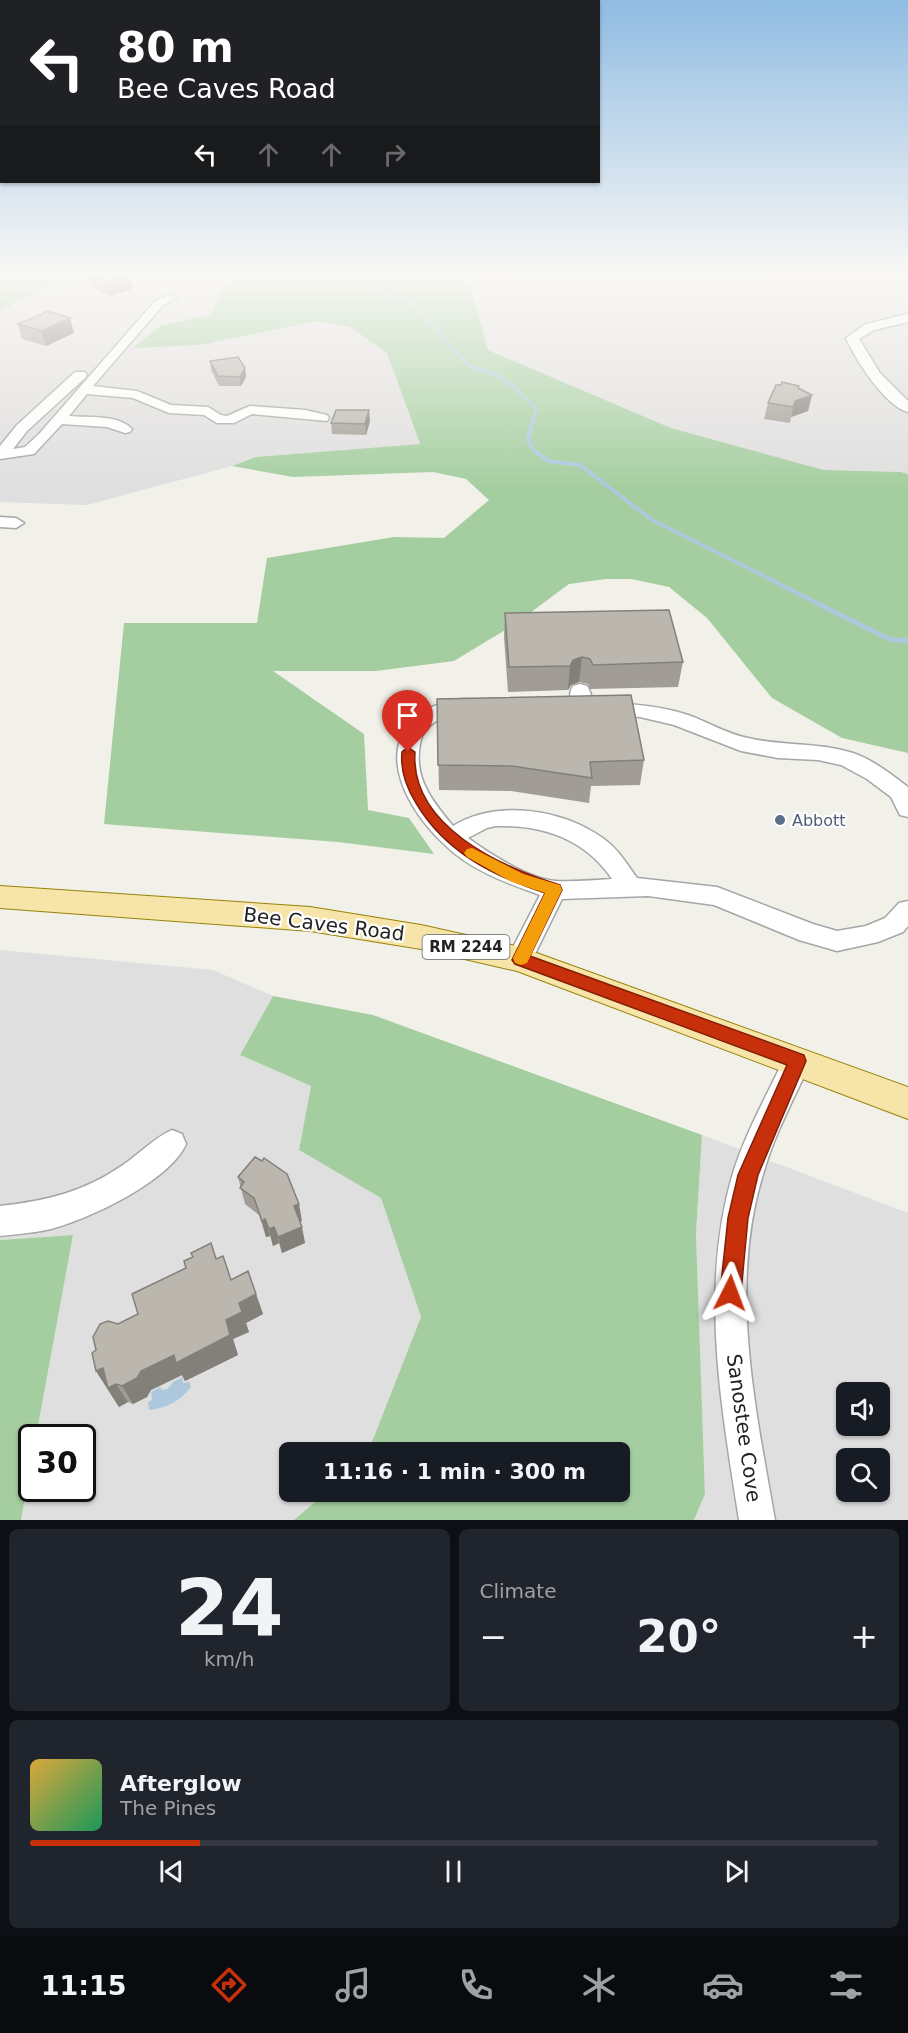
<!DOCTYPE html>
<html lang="en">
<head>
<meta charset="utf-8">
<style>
  body { margin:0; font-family:"DejaVu Sans",sans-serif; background:#20242c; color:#f1f3f6; height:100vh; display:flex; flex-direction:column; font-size:22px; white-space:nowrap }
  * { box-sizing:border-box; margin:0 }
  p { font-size:20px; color:#9ea1a6 }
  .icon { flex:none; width:33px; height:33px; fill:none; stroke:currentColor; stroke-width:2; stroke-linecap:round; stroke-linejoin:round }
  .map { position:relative; height:1520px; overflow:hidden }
  .details { display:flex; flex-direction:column; gap:9px; padding:9px; background:#0d0f14; flex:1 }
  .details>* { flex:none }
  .banner { position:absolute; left:0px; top:0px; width:600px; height:183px; box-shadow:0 2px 4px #0004; background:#202124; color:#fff; overflow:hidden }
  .buttons { position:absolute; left:836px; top:1382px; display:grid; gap:12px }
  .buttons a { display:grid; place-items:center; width:54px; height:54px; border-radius:9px; background:#171b24; box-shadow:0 2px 4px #0004; font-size:30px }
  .speed { position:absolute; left:18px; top:1424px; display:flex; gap:12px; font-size:30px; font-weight:700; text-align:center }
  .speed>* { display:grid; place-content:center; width:78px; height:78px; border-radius:50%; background:#171b24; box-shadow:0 2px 4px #0004; line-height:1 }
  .speed .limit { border:3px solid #111; border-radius:9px; background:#fff; color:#111 }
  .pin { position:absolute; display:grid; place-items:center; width:51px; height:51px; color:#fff; margin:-62px -26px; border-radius:50% 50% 50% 0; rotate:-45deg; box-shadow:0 0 6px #0007 }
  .pin .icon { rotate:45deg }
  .me { position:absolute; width:66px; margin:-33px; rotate:3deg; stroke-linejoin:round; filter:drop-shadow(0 0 4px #0008) }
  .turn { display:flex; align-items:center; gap:21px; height:126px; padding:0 18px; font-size:27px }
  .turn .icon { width:78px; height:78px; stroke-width:2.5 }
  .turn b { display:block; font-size:42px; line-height:51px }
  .lanes { display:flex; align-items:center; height:57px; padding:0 18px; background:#0003; justify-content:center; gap:30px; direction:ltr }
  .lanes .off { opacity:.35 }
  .big { font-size:45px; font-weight:600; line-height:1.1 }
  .details .tile { flex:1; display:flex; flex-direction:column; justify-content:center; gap:9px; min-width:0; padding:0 21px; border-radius:9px; background:#20242c }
  .details .dial { align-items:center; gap:0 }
  .dial b { font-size:78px; line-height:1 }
  .song { display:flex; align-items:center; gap:18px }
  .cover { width:72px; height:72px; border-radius:9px; background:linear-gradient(135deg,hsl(40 70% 55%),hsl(150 70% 35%)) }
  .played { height:6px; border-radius:3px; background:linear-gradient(90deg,#c8300b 20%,#363941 20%) }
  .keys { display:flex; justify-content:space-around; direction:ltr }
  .heat { display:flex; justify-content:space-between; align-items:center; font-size:33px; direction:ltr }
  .details .tiles { flex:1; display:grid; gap:9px; grid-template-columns:1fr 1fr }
  .tile:last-child { grid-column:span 2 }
  .trip { position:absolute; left:279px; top:1442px; width:351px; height:60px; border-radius:9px; background:#171b24; box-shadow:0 2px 4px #0004; font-weight:600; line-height:60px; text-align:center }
  .tab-bar { display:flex; height:96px; justify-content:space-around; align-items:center; background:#090b0e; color:#9ea1a6 }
  .tab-bar .icon { width:42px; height:42px }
  .tab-bar .selected { color:#c8300b }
  .tab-bar b { font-size:27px; color:#f1f3f6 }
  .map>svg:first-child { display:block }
  .residential { fill:#e0dfdf; fill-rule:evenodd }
  .forest { fill:#a5cea0 }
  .water { fill:#adc8dc }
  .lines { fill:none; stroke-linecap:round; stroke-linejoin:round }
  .stream-far2 { stroke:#adc8dc; stroke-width:3 }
  .stream-far1 { stroke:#adc8dc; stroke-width:4 }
  .stream { stroke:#adc8dc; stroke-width:5 }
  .minor-casing { stroke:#a6a6a6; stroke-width:3 }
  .major-casing { stroke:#978309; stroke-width:2 }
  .minor { fill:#fff; fill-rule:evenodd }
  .major { fill:#f7e4a8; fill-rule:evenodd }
  .wall { fill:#a19d96 }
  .shaded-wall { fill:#83807a }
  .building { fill:#bbb7af; stroke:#83807a; stroke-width:1.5 }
  .route { fill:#c8300b; stroke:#821f07; stroke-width:1.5 }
  .slow { fill:#f59e0b }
  .service-dot { fill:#5c6f8a; stroke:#fff; stroke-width:2 }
  .labels { text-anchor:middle; stroke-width:4.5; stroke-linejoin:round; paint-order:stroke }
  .shield { fill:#fff; stroke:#646464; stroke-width:1.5 }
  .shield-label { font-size:15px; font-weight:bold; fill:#222 }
  .service-label { font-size:16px; fill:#4e5e75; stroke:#fff; text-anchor:start }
  .near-street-label { font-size:20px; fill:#222; stroke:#fff }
</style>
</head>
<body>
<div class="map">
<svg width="908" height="1520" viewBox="0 0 908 1520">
  <rect width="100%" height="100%" fill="#f1f0e9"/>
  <!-- residential -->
  <path class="residential" d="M99,275H224L227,281L210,315L162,325L200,345L318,321L350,327L387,353L420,445L256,457L232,466L87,505L0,502V312L16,301L77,280Z
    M471,275H775L800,278L801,275H908V474L901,472L824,470L671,428L488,350L468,277Z
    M0,950L213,970L273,996L240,1055L311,1086L299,1150L381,1198L421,1317L368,1452H290V1491H328L294,1520H21L31,1463L32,1488H82V1437H36L73,1235L0,1240Z
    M702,1135L908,1213V1520H694L705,1494L696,1234ZM846,1392H879V1425H846ZM846,1458H879V1491H846Z"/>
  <!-- forest -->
  <path class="forest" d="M0,275H99C65,282 29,293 0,312Z
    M224,275H471L468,277L488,350L671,428L824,470L901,472L908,474V753L842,738L772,698L707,618L669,587L631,579H606L569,584L515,624L454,661L376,671H273L364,734L368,810L409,818L434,854L338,842L104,824L124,623H257L267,558L394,537L444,538L489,500L466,479L433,472L293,477L232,466L256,457L420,444L387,353L350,327L318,321L200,345L133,348L162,325L210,315L227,281Z
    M273,996L373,1015L702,1135L696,1234L705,1494L694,1520H294L328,1491H620V1452H368L421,1317L381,1198L299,1150L311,1086L240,1055Z
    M73,1235L36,1437H32L31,1463L21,1520H0V1240Z"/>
  <!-- water -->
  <path class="water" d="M182,1377L183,1383L189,1382L191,1387C180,1401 167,1408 149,1410L148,1402L152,1400L151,1392L160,1387L162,1390L168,1389L173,1382Z"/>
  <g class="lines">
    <!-- stream-far2 -->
    <path class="stream-far2" d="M362,275L376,290L410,301L469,366L495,374L513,386L536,409L533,421"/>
    <!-- stream-far1 -->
    <path class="stream-far1" d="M533,419L528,440L534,451L549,461L580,465L652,520L821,605"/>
    <!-- stream -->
    <path class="stream" d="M818,604L889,639L908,641"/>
    <!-- minor casing -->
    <g class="minor-casing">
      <path id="minor" d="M171,294L177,297L163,305L93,386L137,391L171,405L208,407L221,415L227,416L250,406L305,410L327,415L329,418L327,421L252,414L234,423H217L204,415L169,413L133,398L87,394L69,416C88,418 118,414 132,429L130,432L125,433L107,427L62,424L34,454L0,459V446L17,425L75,372H85L87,375L85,378L27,431L13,449L25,447L39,434L155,301Z
        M908,314V322L874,330L859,339L880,373L908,401V412C885,406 855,359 846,338L866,324Z
        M0,517L16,518L24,523L16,528L0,527Z
        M580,684L587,686C592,693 594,705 589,713L582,714L575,713C570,705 568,693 573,686Z
        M464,699L471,700L474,705L471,710C458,713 443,715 432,724C422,732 420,740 419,752C416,782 435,804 453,826C497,799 563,809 604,839C618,849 627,864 637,878L717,887L813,924L837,931L866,926L885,918L899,903L908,901V926L903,932L878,942L837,951L799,940L714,905L648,896L562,899L529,966L520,969L511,966L507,959L540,895C506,883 468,869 443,843C410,812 374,753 417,716C429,705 448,702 464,699ZM496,826C543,825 585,839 612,879C594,880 574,882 556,881C529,879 490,854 468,838L487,828Z
        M606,703C633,704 662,706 688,715C708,722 727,734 748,738C782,746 819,742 853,753C873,760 891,774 908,787V817L900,815L891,797L867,779L841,765L818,760L778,758L741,751L674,725L640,717L599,714L596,709L599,704Z
        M797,1049L807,1052L811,1061C795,1097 775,1133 764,1171C728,1284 755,1406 775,1520H739C721,1405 699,1287 733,1173C746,1131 769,1092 787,1052Z
        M172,1130L182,1134L186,1144C170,1181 89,1219 51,1229C34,1233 17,1234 0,1236V1206C46,1201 84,1192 123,1165C139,1154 154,1138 172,1130Z"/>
    </g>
    <!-- major casing -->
    <g class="major-casing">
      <path id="major" d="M0,886L310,907L421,925L520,947L908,1087V1119L517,971L421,949L310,931L0,908Z"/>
    </g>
    <!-- minor -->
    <use href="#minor" class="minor"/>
    <!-- major -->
    <use href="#major" class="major"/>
  </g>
  <!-- wall -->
  <path class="wall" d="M89,275H129L132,289L110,296L92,288Z
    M70,318L74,333L46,346L22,339L18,324Z
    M210,361L245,368L246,377L241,386H219L211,370Z
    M799,388L812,395L808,411L791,417L790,423L764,419L768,403Z
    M370,421L366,435L332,434L331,423Z
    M505,613L683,662L678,687L590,689L588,684L579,682L571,685L568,690L508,692L504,637Z
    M437,699L644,760L640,785L591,786L589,803L511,791L439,790Z
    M238,1177L302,1221L300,1222L305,1243L282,1253L279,1243L273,1246L270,1236L266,1237L259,1215L245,1204Z
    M216,1259L231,1279L256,1294L263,1314L246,1323L249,1332L233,1339L238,1355L185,1381L182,1375L151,1390L147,1397L133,1404L128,1402L119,1407L96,1371V1350L118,1324L138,1314Z"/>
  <!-- shaded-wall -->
  <path class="shaded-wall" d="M130,275L132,289L110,296L107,282Z
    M70,318L74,333L46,346L42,331Z
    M245,368L246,377L241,386L240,377Z
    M812,395L808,411L791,417L795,401Z
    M369,410L370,421L366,435L365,424Z
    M582,657L579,682L571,685L568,690L570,666L573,660Z
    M299,1204L302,1221L298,1222L294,1206Z
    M265,1219L270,1236L266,1237L262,1221Z
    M274,1227L279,1243L273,1246L269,1229Z
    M302,1227L305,1243L282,1253L278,1237Z
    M256,1294L263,1314L246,1323L249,1332L233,1339L238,1355L185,1381L182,1375L151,1390L147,1397L133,1404L122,1386L141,1371L174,1355L226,1320L239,1303Z
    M103,1368L116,1384L128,1402L119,1407L96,1371Z"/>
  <!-- building -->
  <path class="building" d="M92,275H130L107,282Z
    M48,311L70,318L42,331L18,324Z
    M238,357L245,368L240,377L218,376L210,361Z
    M782,382L799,386L798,388L812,395L795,401L793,407L768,403L776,385H781Z
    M336,410H369L365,424L331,423Z
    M669,610L683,662L593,665L590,659L582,657L573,660L570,666L509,667L505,613Z
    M631,695L644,760L590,762L592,778L512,766L438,765L437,699Z
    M255,1157L262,1161L264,1158L287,1174L299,1204L294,1206L302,1227L278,1237L274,1227L269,1229L265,1219L262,1221L254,1198L240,1188L244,1182L238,1177Z
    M211,1243L216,1259L223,1256L231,1280L248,1271L256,1294L239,1303L242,1312L226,1320L230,1335L176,1363L174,1355L141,1371L137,1378L122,1386L116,1384L108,1388L103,1368L96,1371L92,1353L96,1350L93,1337L100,1324L108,1321L118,1324L138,1314L132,1294L186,1268L184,1261L193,1257L191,1253Z"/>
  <!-- sky -->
  <linearGradient id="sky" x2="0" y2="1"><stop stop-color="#90bce3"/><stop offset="0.56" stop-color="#f9f8f5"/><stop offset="1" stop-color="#f9f8f5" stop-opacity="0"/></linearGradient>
  <rect width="908" height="488" fill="url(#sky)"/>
  <!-- route -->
  <path class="route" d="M408,747L415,752C410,826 501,867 560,885L562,890L530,956L804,1055L806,1061L758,1175L748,1218L741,1293L738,1300L730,1303L723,1300L720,1293L728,1218L738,1175L787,1065L515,964L512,960L545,893C493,876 445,852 416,803C406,787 400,771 402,752Z"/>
  <!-- slow -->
  <path class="slow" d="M472,848L523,874L560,885L562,890L527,963L521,965L515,963L513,958L545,893L512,882L467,857L464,853L467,849Z"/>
  <!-- markers -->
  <circle class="service-dot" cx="780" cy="820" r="6"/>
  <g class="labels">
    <!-- shield labels -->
    <rect class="shield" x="422.5" y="935" width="87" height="24" rx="4.5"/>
    <g class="shield-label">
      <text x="466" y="952">RM 2244</text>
    </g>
    <!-- service labels -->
    <g class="service-label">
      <text x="792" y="826">Abbott</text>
    </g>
    <!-- near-street labels -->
    <g class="near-street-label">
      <text transform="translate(324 924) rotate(7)" y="7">Bee Caves Road</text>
      <text transform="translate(744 1428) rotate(82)" y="7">Sanostee Cove</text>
    </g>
  </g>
</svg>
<div class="buttons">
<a><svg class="icon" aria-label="sound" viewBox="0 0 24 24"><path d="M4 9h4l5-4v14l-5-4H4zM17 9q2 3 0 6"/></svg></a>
<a><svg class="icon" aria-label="search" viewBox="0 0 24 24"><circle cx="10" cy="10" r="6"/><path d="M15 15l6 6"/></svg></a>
</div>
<div class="speed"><div class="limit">30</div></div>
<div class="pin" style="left:408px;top:752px;background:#d93025"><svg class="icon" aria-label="arrive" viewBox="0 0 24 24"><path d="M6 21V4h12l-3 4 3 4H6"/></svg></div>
<svg class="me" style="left:730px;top:1293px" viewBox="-20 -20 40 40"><path d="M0-17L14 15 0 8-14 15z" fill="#c8300b" stroke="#fff" stroke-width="4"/></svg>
<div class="trip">11:16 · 1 min · 300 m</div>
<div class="banner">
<div class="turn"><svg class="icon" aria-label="left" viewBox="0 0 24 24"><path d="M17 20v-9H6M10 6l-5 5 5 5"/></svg><div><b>80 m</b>Bee Caves Road</div></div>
<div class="lanes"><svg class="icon" aria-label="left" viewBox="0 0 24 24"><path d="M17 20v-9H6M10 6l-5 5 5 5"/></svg><svg class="icon off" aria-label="ahead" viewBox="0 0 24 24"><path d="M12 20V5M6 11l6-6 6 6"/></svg><svg class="icon off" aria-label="ahead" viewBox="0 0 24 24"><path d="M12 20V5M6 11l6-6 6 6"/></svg><svg class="icon off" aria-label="right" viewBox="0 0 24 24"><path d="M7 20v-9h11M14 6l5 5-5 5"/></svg></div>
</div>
</div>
<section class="details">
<div class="tiles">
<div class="tile dial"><b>24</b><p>km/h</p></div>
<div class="tile"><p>Climate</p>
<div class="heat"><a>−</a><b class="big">20°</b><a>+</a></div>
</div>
<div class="tile">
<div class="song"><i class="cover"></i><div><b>Afterglow</b><p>The Pines</p></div></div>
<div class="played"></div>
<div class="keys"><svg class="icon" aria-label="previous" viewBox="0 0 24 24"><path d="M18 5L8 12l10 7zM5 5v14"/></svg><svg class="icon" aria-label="pause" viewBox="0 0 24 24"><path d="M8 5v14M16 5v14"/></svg><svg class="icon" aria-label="next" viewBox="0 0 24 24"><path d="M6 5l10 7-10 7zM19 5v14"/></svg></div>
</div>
</div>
</section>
<nav class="tab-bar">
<b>11:15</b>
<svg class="icon selected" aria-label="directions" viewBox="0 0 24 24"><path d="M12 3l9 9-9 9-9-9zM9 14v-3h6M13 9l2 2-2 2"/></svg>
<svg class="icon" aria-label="music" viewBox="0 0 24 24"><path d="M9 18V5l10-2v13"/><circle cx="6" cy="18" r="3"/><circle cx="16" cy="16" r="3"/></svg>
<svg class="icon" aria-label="phone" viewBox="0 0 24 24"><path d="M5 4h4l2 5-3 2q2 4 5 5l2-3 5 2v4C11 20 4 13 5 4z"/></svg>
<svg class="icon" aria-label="climate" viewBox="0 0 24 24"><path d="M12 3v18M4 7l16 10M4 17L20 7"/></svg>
<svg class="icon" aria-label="car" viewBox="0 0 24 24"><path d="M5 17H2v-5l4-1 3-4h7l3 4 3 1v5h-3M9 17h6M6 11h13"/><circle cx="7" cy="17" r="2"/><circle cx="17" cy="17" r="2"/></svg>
<svg class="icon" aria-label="filters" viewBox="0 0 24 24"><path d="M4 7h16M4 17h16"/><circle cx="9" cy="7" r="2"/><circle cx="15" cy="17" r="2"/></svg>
</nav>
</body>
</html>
